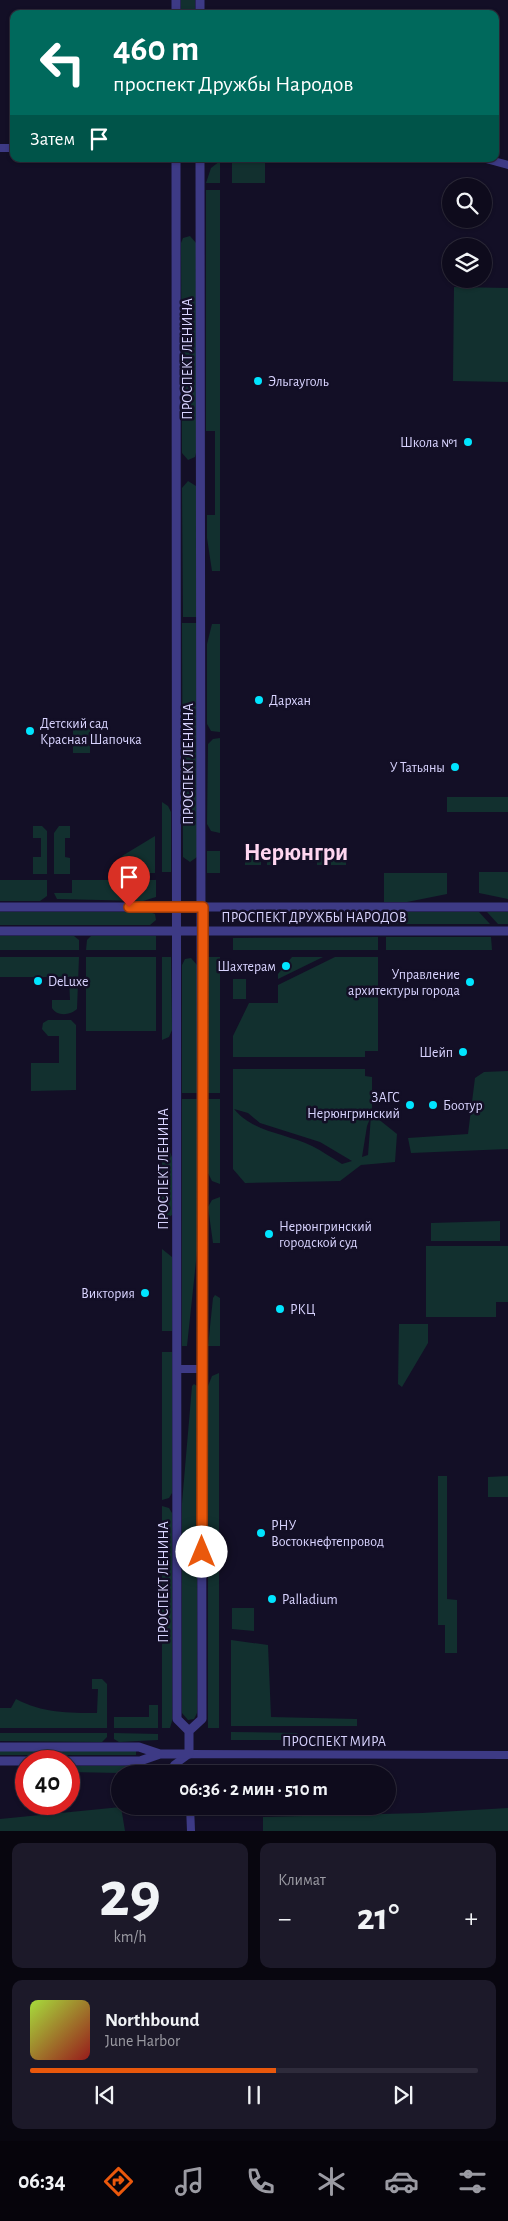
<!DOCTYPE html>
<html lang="ru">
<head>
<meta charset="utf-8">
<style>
  body { margin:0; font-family:"Alegreya Sans",sans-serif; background:#1c1929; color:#f1f3f6; height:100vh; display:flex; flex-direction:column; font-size:19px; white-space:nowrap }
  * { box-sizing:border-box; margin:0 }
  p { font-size:16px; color:#9b9ba3 }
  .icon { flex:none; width:28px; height:28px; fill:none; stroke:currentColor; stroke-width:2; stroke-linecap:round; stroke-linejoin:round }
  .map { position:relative; height:1831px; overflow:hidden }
  .side { display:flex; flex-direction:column; gap:12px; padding:12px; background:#08060f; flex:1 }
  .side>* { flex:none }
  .guide { position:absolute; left:10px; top:10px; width:489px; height:152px; border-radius:10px; box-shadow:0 1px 4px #0004,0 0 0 1px #2e2b3b; background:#00695c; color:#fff; overflow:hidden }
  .buttons { position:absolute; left:442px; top:178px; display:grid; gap:10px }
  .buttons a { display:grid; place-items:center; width:50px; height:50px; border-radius:50%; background:#0e0b1c; box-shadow:0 1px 4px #0004,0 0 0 1px #2e2b3b; font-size:25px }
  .speed { position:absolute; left:15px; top:1750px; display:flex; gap:10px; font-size:25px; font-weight:700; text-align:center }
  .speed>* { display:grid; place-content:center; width:65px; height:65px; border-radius:50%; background:#0e0b1c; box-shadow:0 1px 4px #0004,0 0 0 1px #2e2b3b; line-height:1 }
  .speed .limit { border:8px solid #d22; background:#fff; color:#111 }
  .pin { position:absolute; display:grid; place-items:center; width:42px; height:42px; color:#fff; margin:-51px -21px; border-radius:50% 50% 50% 0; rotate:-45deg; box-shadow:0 0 5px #0007 }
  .pin .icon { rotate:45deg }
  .me { position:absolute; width:55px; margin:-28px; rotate:0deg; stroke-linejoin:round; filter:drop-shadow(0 0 4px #0008) }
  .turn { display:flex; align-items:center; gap:18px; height:105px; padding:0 20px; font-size:22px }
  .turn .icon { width:65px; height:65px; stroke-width:2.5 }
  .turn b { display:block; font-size:35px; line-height:42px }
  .then { display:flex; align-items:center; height:48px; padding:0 20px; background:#0003; gap:10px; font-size:19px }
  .big { font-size:38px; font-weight:700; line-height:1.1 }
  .side .card { flex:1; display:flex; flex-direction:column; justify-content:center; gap:8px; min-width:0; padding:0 18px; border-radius:10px; background:#1c1929 }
  .side .dial { align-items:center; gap:0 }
  .dial b { font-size:65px; line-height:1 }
  .song { display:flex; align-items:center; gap:15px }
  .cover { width:60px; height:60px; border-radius:8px; background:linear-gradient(135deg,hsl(80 70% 55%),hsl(0 70% 35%)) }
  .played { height:5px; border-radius:2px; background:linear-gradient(90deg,#ea580c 55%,#2e2b3b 55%) }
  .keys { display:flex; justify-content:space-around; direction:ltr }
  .heat { display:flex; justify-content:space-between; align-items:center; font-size:28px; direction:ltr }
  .side .tiles { flex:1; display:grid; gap:12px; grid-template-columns:1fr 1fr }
  .card:last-child { grid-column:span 2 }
  .trip { position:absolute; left:111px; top:1765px; width:285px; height:50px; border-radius:25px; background:#0e0b1c; box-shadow:0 1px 4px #0004,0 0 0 1px #2e2b3b; font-weight:700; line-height:50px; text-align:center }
  .tab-bar { display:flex; height:80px; justify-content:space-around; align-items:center; background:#06040b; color:#9b9ba3 }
  .tab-bar .icon { width:35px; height:35px }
  .tab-bar .selected { color:#ea580c }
  .tab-bar b { font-size:22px; color:#f1f3f6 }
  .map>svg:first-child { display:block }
  .green { fill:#12302f; fill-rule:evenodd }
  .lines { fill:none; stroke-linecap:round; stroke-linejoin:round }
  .minor { stroke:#3d3a85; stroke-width:8 }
  .tertiary { stroke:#3d3a85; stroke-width:9 }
  .route-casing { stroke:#983908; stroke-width:12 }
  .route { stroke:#ea580c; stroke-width:9 }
  .poi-dot { fill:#00e5ff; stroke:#130f26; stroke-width:2 }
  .labels { text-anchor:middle; stroke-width:5; stroke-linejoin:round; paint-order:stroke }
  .street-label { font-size:14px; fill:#d9d4ff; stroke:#130f26 }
  .poi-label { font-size:14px; fill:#d9d4ff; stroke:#130f26; text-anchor:start }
  .town-label { font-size:24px; font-weight:bold; fill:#ffd6f0; stroke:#130f26 }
</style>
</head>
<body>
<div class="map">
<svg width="508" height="1831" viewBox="0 0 508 1831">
  <rect width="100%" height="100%" fill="#130f26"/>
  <!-- green -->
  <path class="green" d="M181,0H195V14H181Z
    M232,159H265V183H232Z
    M220,161V183H206L211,168Z
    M206,190H220V571H212L207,538V515H215V431H206Z
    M190,236L196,243V453L195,457L188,460L182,453L181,243L183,238Z
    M454,287L508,288V382L453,381Z
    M188,481L196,486L197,617H183L182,488Z
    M182,623H197V857L190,862L183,857Z
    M212,624H220V732L211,731L207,724V644Z
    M73,720H90V753H73Z
    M220,738V833L211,831L207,824L208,744L213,739Z
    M447,797H508V812H447Z
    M162,802L168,806L171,812V872H162Z
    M33,826H42L47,831V874H33V857H41V838H33Z
    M59,826H70V838H65V857L70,858V874H54V833Z
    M155,836V873H130L122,856Z
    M245,850H261V865H245Z
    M267,850H283V857H275V865H267Z
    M308,850H325V865H317V857H308Z
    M207,851H220V873H207Z
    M331,851H346V865H331Z
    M479,872H508V899L479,893Z
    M384,873H447V894L407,902H384Z
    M0,880H47V896L40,901H0Z
    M72,880H156V897L143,901L57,899L54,893H72Z
    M0,912H150L155,914L156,920L150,925H0Z
    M384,912H479L490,924H384Z
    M487,912H508V924H498Z
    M0,936H74L79,940V950H0Z
    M91,936H156V950H86L87,940Z
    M378,937V950H233V938Z
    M386,937H491L492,950H386Z
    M0,957H79L77,1009C71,1015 57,1017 52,1008V1000H70L69,977H0Z
    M86,957H156V1031H86Z
    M162,957H171L172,1030L169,1037L162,1040Z
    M207,957H220V1093H207Z
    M292,957H323L278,979V974Z
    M335,957H378V1051H365V1057H233V1036L249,1003H278V985Z
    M191,958L197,965V1093H182V965L185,959Z
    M233,979H246V999H233Z
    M48,1020H71L76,1025V1090L31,1091V1063H59V1036H48L42,1029L43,1023Z
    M233,1069H365V1076L372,1077V1114L397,1134L395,1162L361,1165L340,1181L245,1183L233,1169ZM234,1109L248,1113L260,1123L320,1142L352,1161L342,1164C332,1158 322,1151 312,1146C285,1133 254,1133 234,1109ZM371,1116L368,1155L362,1157L367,1126Z
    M508,1071V1149L411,1153L408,1138L468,1134L475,1078L484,1072Z
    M182,1099H197V1252L187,1346H182Z
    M208,1099H220V1184L212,1181L208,1173Z
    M162,1147L169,1150L172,1157V1215L162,1222Z
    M220,1197V1243H213L208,1207L212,1200Z
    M500,1221V1241H431V1223Z
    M426,1246H508V1302H496V1317H426Z
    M162,1249L172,1257V1331H162Z
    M215,1295L220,1298V1346H208L213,1298Z
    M399,1324H428V1343L402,1387L398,1384Z
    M162,1352H172V1493L169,1498L162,1500Z
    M219,1373V1728H208V1386L212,1376Z
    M194,1384L197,1386V1713L194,1719L188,1720L182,1713V1503L192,1386Z
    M438,1476H447V1599L457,1600V1653H445V1625H438Z
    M508,1476V1497H488V1477Z
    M162,1506L169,1508L172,1513V1721L170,1728H162Z
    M232,1608H254V1631L232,1629Z
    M231,1640L268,1645L271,1717L357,1719V1726H231Z
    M92,1679H102L107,1684V1728H0V1708H11L16,1699C42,1713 68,1713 97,1713L98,1689H92Z
    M149,1705H158V1728H114V1717H149Z
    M231,1732L298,1733L287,1740H231Z
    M0,1733H107V1737L102,1742L0,1741Z
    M114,1733L158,1734V1740L119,1742L114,1739Z
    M136,1750V1755H0V1751Z
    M69,1766H162V1772L172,1774L69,1772Z
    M121,1807L125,1831H0V1819Z
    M508,1808V1831H263V1817L422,1813Z"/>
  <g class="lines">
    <!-- minor -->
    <path class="minor" d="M0,148H14
      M486,159L508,165
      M177,1369H202
      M174,1774V1765L189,1754L508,1755
      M190,1806L191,1831"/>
    <!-- tertiary -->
    <path class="tertiary" d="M176,0V14
      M200,14V0
      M0,907H508
      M0,931H508
      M189,1731L202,1719L200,159
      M0,1747H139L160,1754H189V1731L177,1719L176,159
      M0,1761H26
      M69,1761H140L160,1754"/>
  </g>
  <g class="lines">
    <!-- route casing -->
    <g class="route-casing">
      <path id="route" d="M129,907H203L202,1552"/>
    </g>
    <!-- route -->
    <use href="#route" class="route"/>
  </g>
  <!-- markers -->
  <g class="poi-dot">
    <circle cx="258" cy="381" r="5"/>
    <circle cx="468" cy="442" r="5"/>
    <circle cx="259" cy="700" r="5"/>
    <circle cx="30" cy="731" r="5"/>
    <circle cx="455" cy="767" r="5"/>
    <circle cx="286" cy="966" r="5"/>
    <circle cx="38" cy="981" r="5"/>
    <circle cx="470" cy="982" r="5"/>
    <circle cx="463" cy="1052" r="5"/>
    <circle cx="410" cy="1105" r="5"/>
    <circle cx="433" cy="1105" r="5"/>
    <circle cx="269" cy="1234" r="5"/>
    <circle cx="145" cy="1293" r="5"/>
    <circle cx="280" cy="1309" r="5"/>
    <circle cx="261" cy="1533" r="5"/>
    <circle cx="272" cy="1599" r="5"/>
  </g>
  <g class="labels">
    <!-- street labels -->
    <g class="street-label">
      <text transform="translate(187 359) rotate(-90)" y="5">ПРОСПЕКТ ЛЕНИНА</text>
      <text transform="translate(188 764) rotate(-90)" y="5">ПРОСПЕКТ ЛЕНИНА</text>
      <text x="314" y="922">ПРОСПЕКТ ДРУЖБЫ НАРОДОВ</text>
      <text transform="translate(163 1169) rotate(-90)" y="5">ПРОСПЕКТ ЛЕНИНА</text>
      <text transform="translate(163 1582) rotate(-90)" y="5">ПРОСПЕКТ ЛЕНИНА</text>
      <text x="334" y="1746">ПРОСПЕКТ МИРА</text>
    </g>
    <!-- poi labels -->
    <g class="poi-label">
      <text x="268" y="386">Эльгауголь</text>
      <text x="458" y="447" text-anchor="end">Школа №1</text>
      <text x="269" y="705">Дархан</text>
      <text x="40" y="728">Детский сад<tspan x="40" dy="16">Красная Шапочка</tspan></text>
      <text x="445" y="772" text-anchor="end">У Татьяны</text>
      <text x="276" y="971" text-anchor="end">Шахтерам</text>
      <text x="460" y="979" text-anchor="end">Управление<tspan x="460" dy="16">архитектуры города</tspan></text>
      <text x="48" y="986">DeLuxe</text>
      <text x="453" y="1057" text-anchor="end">Шейп</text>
      <text x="400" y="1102" text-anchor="end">ЗАГС<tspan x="400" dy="16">Нерюнгринский</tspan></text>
      <text x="443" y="1110">Боотур</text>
      <text x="279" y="1231">Нерюнгринский<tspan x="279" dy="16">городской суд</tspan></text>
      <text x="135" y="1298" text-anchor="end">Виктория</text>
      <text x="290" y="1314">РКЦ</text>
      <text x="271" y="1530">РНУ<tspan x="271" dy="16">Востокнефтепровод</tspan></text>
      <text x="282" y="1604">Palladium</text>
    </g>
    <!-- town labels -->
    <g class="town-label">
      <text x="296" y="860">Нерюнгри</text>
    </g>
  </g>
</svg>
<div class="buttons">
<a><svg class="icon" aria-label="search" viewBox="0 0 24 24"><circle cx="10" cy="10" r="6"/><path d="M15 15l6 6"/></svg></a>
<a><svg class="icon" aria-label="layers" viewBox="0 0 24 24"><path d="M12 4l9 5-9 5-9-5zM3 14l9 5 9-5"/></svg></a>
</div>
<div class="speed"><div class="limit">40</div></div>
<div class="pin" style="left:129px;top:907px;background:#d93025"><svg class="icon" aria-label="arrive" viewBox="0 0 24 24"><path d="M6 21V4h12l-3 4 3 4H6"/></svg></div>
<svg class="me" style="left:202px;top:1552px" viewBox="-20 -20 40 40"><circle r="19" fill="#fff"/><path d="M0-13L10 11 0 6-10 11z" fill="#ea580c"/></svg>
<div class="trip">06:36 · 2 мин · 510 m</div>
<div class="guide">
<div class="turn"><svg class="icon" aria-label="left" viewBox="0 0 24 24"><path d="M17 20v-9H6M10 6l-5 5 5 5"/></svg><div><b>460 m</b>проспект Дружбы Народов</div></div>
<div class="then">Затем<svg class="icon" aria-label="arrive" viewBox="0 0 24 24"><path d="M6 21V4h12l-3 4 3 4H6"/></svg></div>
</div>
</div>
<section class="side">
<div class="tiles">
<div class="card dial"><b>29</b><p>km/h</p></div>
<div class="card"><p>Климат</p>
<div class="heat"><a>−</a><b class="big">21°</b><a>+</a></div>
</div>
<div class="card">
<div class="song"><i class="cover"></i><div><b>Northbound</b><p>June Harbor</p></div></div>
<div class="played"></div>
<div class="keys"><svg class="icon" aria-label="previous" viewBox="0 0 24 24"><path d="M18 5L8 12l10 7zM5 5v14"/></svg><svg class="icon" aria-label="pause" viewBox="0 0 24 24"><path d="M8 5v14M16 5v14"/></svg><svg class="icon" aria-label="next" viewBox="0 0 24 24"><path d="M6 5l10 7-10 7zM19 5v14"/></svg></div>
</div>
</div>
</section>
<nav class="tab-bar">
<b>06:34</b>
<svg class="icon selected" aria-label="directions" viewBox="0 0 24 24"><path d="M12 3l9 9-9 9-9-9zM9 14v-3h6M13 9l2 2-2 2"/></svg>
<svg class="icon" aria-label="music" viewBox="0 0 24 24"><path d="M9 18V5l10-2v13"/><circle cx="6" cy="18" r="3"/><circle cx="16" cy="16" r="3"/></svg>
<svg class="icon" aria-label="phone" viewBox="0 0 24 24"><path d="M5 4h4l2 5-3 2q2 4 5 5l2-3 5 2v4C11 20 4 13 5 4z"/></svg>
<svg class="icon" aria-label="climate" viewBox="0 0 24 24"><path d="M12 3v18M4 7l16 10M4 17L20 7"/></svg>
<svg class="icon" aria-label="car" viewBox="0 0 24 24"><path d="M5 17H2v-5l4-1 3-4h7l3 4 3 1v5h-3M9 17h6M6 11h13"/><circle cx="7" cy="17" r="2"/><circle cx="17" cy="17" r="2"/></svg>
<svg class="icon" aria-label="filters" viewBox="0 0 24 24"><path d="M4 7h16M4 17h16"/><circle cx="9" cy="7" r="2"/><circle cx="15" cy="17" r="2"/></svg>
</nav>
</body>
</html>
